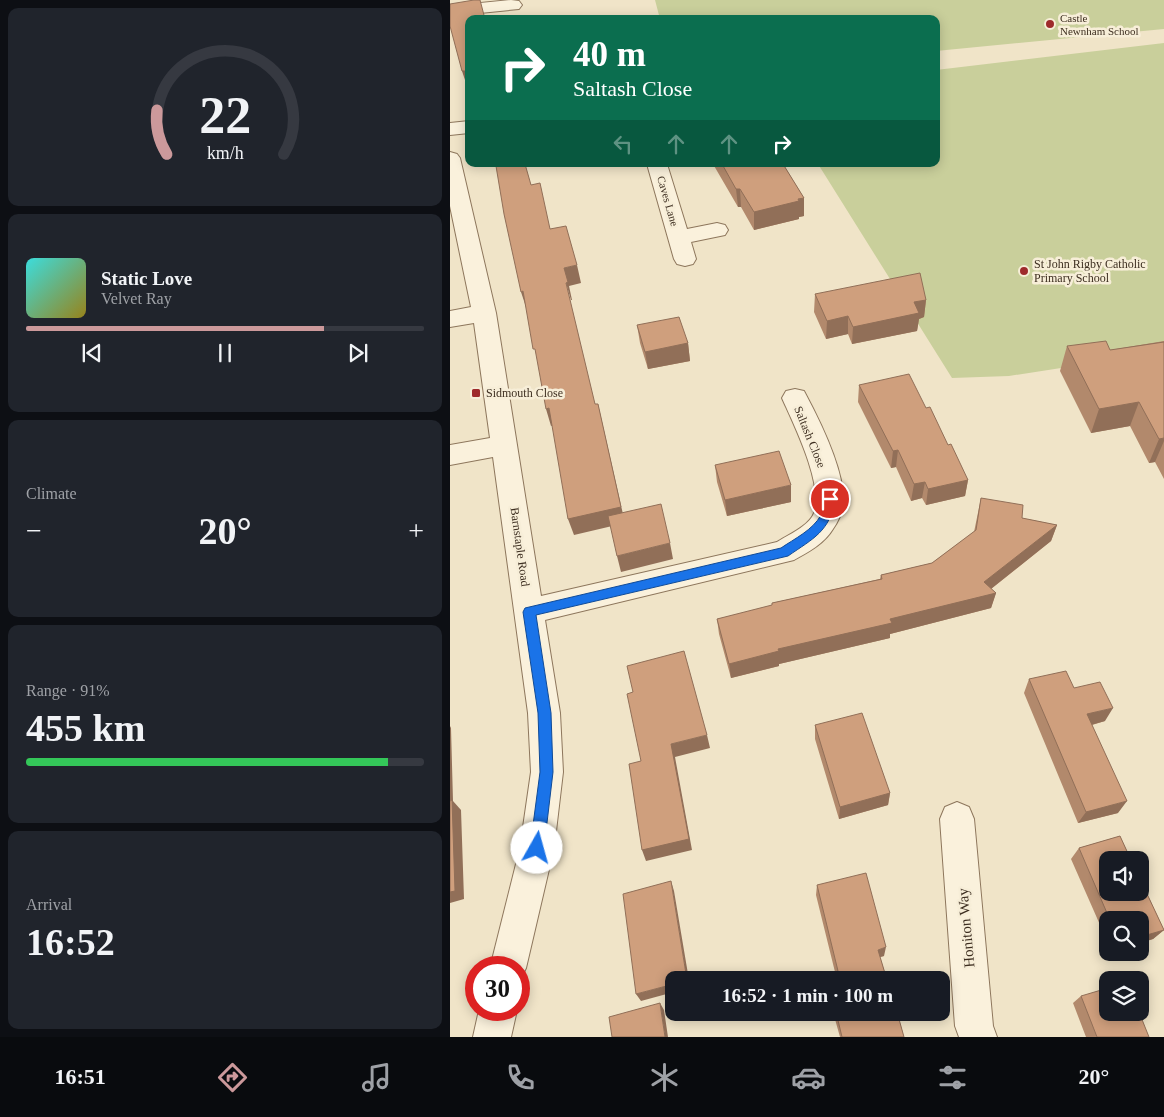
<!DOCTYPE html>
<html lang="en">
<head>
<meta charset="utf-8">
<style>
  body { margin:0; font-family:Georgia,serif; background:#20242c; color:#f1f3f6; height:100vh; display:flex; flex-direction:column; font-size:19px; white-space:nowrap }
  * { box-sizing:border-box; margin:0 }
  p { font-size:16px; color:#9ea1a6 }
  .icon { flex:none; width:28px; height:28px; fill:none; stroke:currentColor; stroke-width:2; stroke-linecap:round; stroke-linejoin:round }
  .map { position:relative; flex:1; overflow:hidden }
  .side { display:flex; flex-direction:column; gap:8px; padding:8px; background:#0d0f14; width:450px }
  .side>* { flex:none }
  .top-card { position:absolute; left:15px; top:15px; width:475px; height:152px; border-radius:10px; box-shadow:0 2px 12px #0003; background:#0b6e4f; color:#fff; overflow:hidden }
  .buttons { position:absolute; left:649px; top:851px; display:grid; gap:10px }
  .buttons a { display:grid; place-items:center; width:50px; height:50px; border-radius:10px; background:#171b24; box-shadow:0 2px 12px #0003; font-size:25px }
  .speed { position:absolute; left:15px; top:956px; display:flex; gap:10px; font-size:25px; font-weight:700; text-align:center }
  .speed>* { display:grid; place-content:center; width:65px; height:65px; border-radius:50%; background:#171b24; box-shadow:0 2px 12px #0003; line-height:1 }
  .speed .limit { border:8px solid #d22; background:#fff; color:#111 }
  .pin { position:absolute; display:grid; place-items:center; width:42px; height:42px; color:#fff; margin:-21px; border:2px solid #fff; border-radius:50%; box-shadow:0 1px 5px #0007 }
  .me { position:absolute; width:55px; margin:-28px; rotate:7deg; stroke-linejoin:round; filter:drop-shadow(0 0 4px #0008) }
  .turn { display:flex; align-items:center; gap:18px; height:105px; padding:0 25px; font-size:22px }
  .turn .icon { width:65px; height:65px; stroke-width:2.5 }
  .turn b { display:block; font-size:35px; line-height:42px }
  .lanes { display:flex; align-items:center; height:48px; padding:0 25px; background:#0003; justify-content:center; gap:25px; direction:ltr }
  .lanes .off { opacity:.35 }
  .big { font-size:38px; font-weight:800; line-height:1.1 }
  .side .card { flex:1; display:flex; flex-direction:column; justify-content:center; gap:8px; min-width:0; padding:0 18px; border-radius:10px; background:#20242c }
  .side .dial { align-items:center; gap:0 }
  .dial svg { height:130px; overflow:visible; fill:none; stroke:#363941; stroke-width:7; stroke-linecap:round; text-anchor:middle }
  .dial text { fill:#f1f3f6; stroke:none }
  .song { display:flex; align-items:center; gap:15px }
  .cover { width:60px; height:60px; border-radius:8px; background:linear-gradient(135deg,hsl(180 70% 55%),hsl(50 70% 35%)) }
  .played { height:5px; border-radius:2px; background:linear-gradient(90deg,#cc999b 75%,#363941 75%) }
  .keys { display:flex; justify-content:space-around; direction:ltr }
  .heat { display:flex; justify-content:space-between; align-items:center; font-size:28px; direction:ltr }
  .charge { height:8px; border-radius:4px; background:linear-gradient(90deg,#34c759 91%,#363941 0) }
  .trip { position:absolute; left:215px; top:971px; width:285px; height:50px; border-radius:10px; background:#171b24; box-shadow:0 2px 12px #0003; font-weight:800; line-height:50px; text-align:center }
  .dock { display:flex; height:80px; justify-content:space-around; align-items:center; background:#090b0e; color:#9ea1a6 }
  .dock .icon { width:35px; height:35px }
  .dock .selected { color:#cc999b }
  .dock b { font-size:22px; color:#f1f3f6 }
  main { display:flex; flex:1; min-height:0 }
  .map>svg:first-child { display:block }
  .green { fill:#c9cf9b }
  .lines { fill:none; stroke-linecap:round; stroke-linejoin:round }
  .street-casing { stroke:#8d765c; stroke-width:2 }
  .street { fill:#faf1dc; fill-rule:evenodd }
  .wall { fill:#b2896c }
  .shaded-wall { fill:#916f58 }
  .building { fill:#cf9f7d; stroke:#916f58 }
  .route { fill:#1a73e8; stroke:#114b97 }
  .poi-dot { fill:#9e2a2b; stroke:#f7eed8; stroke-width:2 }
  .labels { text-anchor:middle; stroke-width:5; stroke-linejoin:round; paint-order:stroke }
  .far-poi-label { font-size:11px; fill:#3d2e20; stroke:#f7eed8; text-anchor:start }
  .far-street-label { font-size:11px; fill:#3d2e20; stroke:#f7eed8 }
  .poi-label { font-size:12px; fill:#3d2e20; stroke:#f7eed8; text-anchor:start }
  .street-label { font-size:12px; fill:#3d2e20; stroke:#f7eed8 }
  .near-street-label { font-size:15px; fill:#3d2e20; stroke:#f7eed8 }
</style>
</head>
<body>
<main>
<section class="side">
<div class="card dial"><svg viewBox="0 0 100 80">
<path d="M14 69A42 42 0 1 1 86 69"/>
<path d="M14 69A42 42 0 0 1 8 42" stroke="#cc999b"/>
<text x="50" y="56" font-size="32" font-weight="700">22</text>
<text x="50" y="72" font-size="11">km/h</text>
</svg></div>
<div class="card">
<div class="song"><i class="cover"></i><div><b>Static Love</b><p>Velvet Ray</p></div></div>
<div class="played"></div>
<div class="keys"><svg class="icon" aria-label="previous" viewBox="0 0 24 24"><path d="M18 5L8 12l10 7zM5 5v14"/></svg><svg class="icon" aria-label="pause" viewBox="0 0 24 24"><path d="M8 5v14M16 5v14"/></svg><svg class="icon" aria-label="next" viewBox="0 0 24 24"><path d="M6 5l10 7-10 7zM19 5v14"/></svg></div>
</div>
<div class="card"><p>Climate</p>
<div class="heat"><a>−</a><b class="big">20°</b><a>+</a></div>
</div>
<div class="card"><p>Range · 91%</p><b class="big">455 km</b><div class="charge"></div></div>
<div class="card"><p>Arrival</p><b class="big">16:52</b></div>
</section>
<div class="map">
<svg width="714" height="1037" viewBox="0 0 714 1037">
  <rect width="100%" height="100%" fill="#f0e4c8"/>
  <!-- green -->
  <path class="green" d="M205,0H714V29L486,51V19H210Z
    M714,43V352L559,376L502,378L368,164H486V70Z"/>
  <g class="lines">
    <!-- street casing -->
    <g class="street-casing">
      <path id="street" d="M61,0L69,1L72,5L69,9L0,16V6Z
        M19,121V133L0,135V123Z
        M0,152L7,154L10,158L46,313L91,596L327,542C338,535 359,526 364,513C374,485 344,425 332,398L336,391L345,389L354,391C369,419 396,472 393,504C392,513 388,522 383,529C374,544 358,552 344,560L95,620L110,713L113,772L104,848L76,968L69,982V968H40L70,848L81,772L78,713L43,457L0,465V445L40,438L24,323L0,327V311L21,307L0,206Z
        M197,164H217L237,229L267,223L275,225L278,230L275,235L241,242L246,259L243,264L235,266L227,264L224,259Z
        M507,802L519,807L524,819L543,1026L547,1037H509L505,1026L490,819L495,807Z
        M29,1010H67L61,1037H23Z"/>
    </g>
    <!-- street -->
    <use href="#street" class="street"/>
  </g>
  <!-- wall -->
  <path class="wall" d="M263,164H333L354,198V216L349,217V219L304,230L291,207H288Z
    M365,294L476,300L474,317L469,319L467,331L402,344L398,334L376,339L364,312Z
    M187,325L238,343L240,361L198,369L190,343Z
    M714,341V479L705,462L699,463L680,426L641,433L610,371L617,346L660,350Z
    M409,385L476,408L518,480L515,496L476,505L472,498L461,501L446,467L441,468L408,402Z
    M265,465L341,502L277,516L267,482Z
    M531,498L572,518L607,525L601,541L541,589L546,593L541,608L440,634V638L329,664V666L281,678L269,634L267,619L322,606V603L430,579L431,575L482,563L524,532Z
    M579,679L624,688L655,721L642,725L668,813L628,823L574,693Z
    M365,725L440,793L438,805L389,819L365,739Z
    M670,836L681,860H658V892H690V879L714,930L703,939L690,943V920H658V943L621,859L629,848Z
    M367,885L434,956L430,957L437,980H375L376,975L385,972L366,895Z
    M631,996L699,1037H636L623,1003Z
    M383,1012H447L454,1037H390Z"/>
  <!-- shaded-wall -->
  <path class="shaded-wall" d="M12,71H19V89H18Z
    M286,189H290L291,207H288Z
    M354,198V216L349,217V219L304,230V212Z
    M127,265L131,283L119,286L122,300H121L116,283L114,268Z
    M73,291L77,310L71,292Z
    M476,300L474,317L469,319L467,331L402,344L403,327L464,302Z
    M398,316V334L376,339L377,321Z
    M238,343L240,361L198,369L195,352Z
    M689,402L680,426L641,433L649,409Z
    M148,404L175,523L124,535L118,519Z
    M99,408L104,425L101,426L96,409Z
    M714,438V441L705,462L699,463L709,439Z
    M448,450L446,467L441,468L443,451Z
    M518,480L515,496L476,505L478,489Z
    M475,482L472,498L461,501L464,484Z
    M341,485V502L277,516L275,500Z
    M607,525L601,541L532,596L546,593L541,608L440,634V638L329,664V666L281,678L279,664L328,649L440,619L534,582Z
    M220,543L223,559L171,572L167,556Z
    M663,708L655,721L630,728L637,714Z
    M0,726L1,728L3,801L11,810L14,899L0,903Z
    M257,735L260,748L225,757L242,850L196,861L192,850L221,744Z
    M440,793L438,805L389,819L390,807Z
    M677,801L668,813L628,823L636,812Z
    M221,881L224,891L239,980H237Z
    M714,930L703,939L690,943V937Z
    M436,947L434,956L426,958L428,950Z
    M224,984V992L191,1001L186,994Z
    M210,1003L214,1010L218,1037H215Z"/>
  <!-- building -->
  <path class="building" d="M24,0H30L35,19H19V71H12L0,26V4Z
    M60,164H75L81,185L90,183L100,229L116,226L127,265L114,268L118,282L116,283L145,404H148L171,507L118,519L99,408L96,409L85,349H83L73,291L71,292L54,214L46,166Z
    M272,164H333L354,198L348,199L349,201L304,212L290,189H286Z
    M470,273L476,300L464,302L469,313L403,327L398,316L377,321L365,294Z
    M229,317L238,343L195,352L187,325Z
    M656,341L660,350L714,342V438L709,439L689,402L649,409L617,346Z
    M459,374L476,408L480,407L498,445L501,444L518,480L478,489L475,482L464,484L448,450L443,451L409,385Z
    M329,451L341,485L275,500L265,465Z
    M531,498L573,505L572,518L607,525L534,582L546,593L440,619L442,623L328,649L329,651L279,664L267,619L322,605V603L432,579L431,575L482,563L526,530Z
    M211,504L220,543L167,556L158,516Z
    M234,651L257,735L221,744L239,839L192,850L179,764L191,761L177,694L183,692L177,666Z
    M616,671L624,688L650,682L663,708L637,714L677,801L636,812L579,679Z
    M412,713L440,793L390,807L365,725Z
    M2,800L5,891L0,892V801Z
    M670,836L681,860H658V892H690V879L714,930L690,937V920H660L629,848Z
    M416,873L436,947L428,950L437,980H377L376,975L388,971L367,885Z
    M221,881L237,980H224V984L186,994L173,894Z
    M658,988V1012H689L699,1037H647L631,996Z
    M210,1003L215,1037H162L159,1017Z
    M386,1012H447L454,1037H392Z"/>
  <!-- route -->
  <path class="route" d="M380,495L386,499C379,532 364,538 338,556L86,615L101,713L103,772L94,848L92,853L87,855L82,853L80,848L90,772L88,713L73,612L75,608L331,548C344,539 363,530 371,515C375,508 371,498 380,495Z"/>
  <!-- markers -->
  <g class="poi-dot">
    <circle cx="600" cy="24" r="5"/>
    <circle cx="574" cy="271" r="5"/>
    <rect x="21" y="388" width="10" height="10" rx="2.5"/>
  </g>
  <g class="labels">
    <!-- far-poi labels -->
    <g class="far-poi-label">
      <text x="610" y="22">Castle<tspan x="610" dy="13">Newnham School</tspan></text>
    </g>
    <!-- far-street labels -->
    <g class="far-street-label">
      <text transform="translate(218 201) rotate(74)" y="4">Caves Lane</text>
    </g>
    <!-- poi labels -->
    <g class="poi-label">
      <text x="584" y="268">St John Rigby Catholic<tspan x="584" dy="14">Primary School</tspan></text>
      <text x="36" y="397">Sidmouth Close</text>
    </g>
    <!-- street labels -->
    <g class="street-label">
      <text transform="translate(360 437) rotate(68)" y="4">Saltash Close</text>
      <text transform="translate(70 547) rotate(82)" y="4">Barnstaple Road</text>
    </g>
    <!-- near-street labels -->
    <g class="near-street-label">
      <text transform="translate(516 928) rotate(-95)" y="5">Honiton Way</text>
    </g>
  </g>
</svg>
<div class="buttons">
<a><svg class="icon" aria-label="sound" viewBox="0 0 24 24"><path d="M4 9h4l5-4v14l-5-4H4zM17 9q2 3 0 6"/></svg></a>
<a><svg class="icon" aria-label="search" viewBox="0 0 24 24"><circle cx="10" cy="10" r="6"/><path d="M15 15l6 6"/></svg></a>
<a><svg class="icon" aria-label="layers" viewBox="0 0 24 24"><path d="M12 4l9 5-9 5-9-5zM3 14l9 5 9-5"/></svg></a>
</div>
<div class="speed"><div class="limit">30</div></div>
<div class="pin" style="left:380px;top:499px;background:#d93025"><svg class="icon" aria-label="arrive" viewBox="0 0 24 24"><path d="M6 21V4h12l-3 4 3 4H6"/></svg></div>
<svg class="me" style="left:87px;top:848px" viewBox="-20 -20 40 40"><circle r="19" fill="#fff"/><path d="M0-13L10 11 0 6-10 11z" fill="#1a73e8"/></svg>
<div class="trip">16:52 · 1 min · 100 m</div>
<div class="top-card">
<div class="turn"><svg class="icon" aria-label="right" viewBox="0 0 24 24"><path d="M7 20v-9h11M14 6l5 5-5 5"/></svg><div><b>40 m</b>Saltash Close</div></div>
<div class="lanes"><svg class="icon off" aria-label="left" viewBox="0 0 24 24"><path d="M17 20v-9H6M10 6l-5 5 5 5"/></svg><svg class="icon off" aria-label="ahead" viewBox="0 0 24 24"><path d="M12 20V5M6 11l6-6 6 6"/></svg><svg class="icon off" aria-label="ahead" viewBox="0 0 24 24"><path d="M12 20V5M6 11l6-6 6 6"/></svg><svg class="icon" aria-label="right" viewBox="0 0 24 24"><path d="M7 20v-9h11M14 6l5 5-5 5"/></svg></div>
</div>
</div>
</main>
<nav class="dock">
<b>16:51</b>
<svg class="icon selected" aria-label="directions" viewBox="0 0 24 24"><path d="M12 3l9 9-9 9-9-9zM9 14v-3h6M13 9l2 2-2 2"/></svg>
<svg class="icon" aria-label="music" viewBox="0 0 24 24"><path d="M9 18V5l10-2v13"/><circle cx="6" cy="18" r="3"/><circle cx="16" cy="16" r="3"/></svg>
<svg class="icon" aria-label="phone" viewBox="0 0 24 24"><path d="M5 4h4l2 5-3 2q2 4 5 5l2-3 5 2v4C11 20 4 13 5 4z"/></svg>
<svg class="icon" aria-label="climate" viewBox="0 0 24 24"><path d="M12 3v18M4 7l16 10M4 17L20 7"/></svg>
<svg class="icon" aria-label="car" viewBox="0 0 24 24"><path d="M5 17H2v-5l4-1 3-4h7l3 4 3 1v5h-3M9 17h6M6 11h13"/><circle cx="7" cy="17" r="2"/><circle cx="17" cy="17" r="2"/></svg>
<svg class="icon" aria-label="filters" viewBox="0 0 24 24"><path d="M4 7h16M4 17h16"/><circle cx="9" cy="7" r="2"/><circle cx="15" cy="17" r="2"/></svg>
<b>20°</b>
</nav>
</body>
</html>
